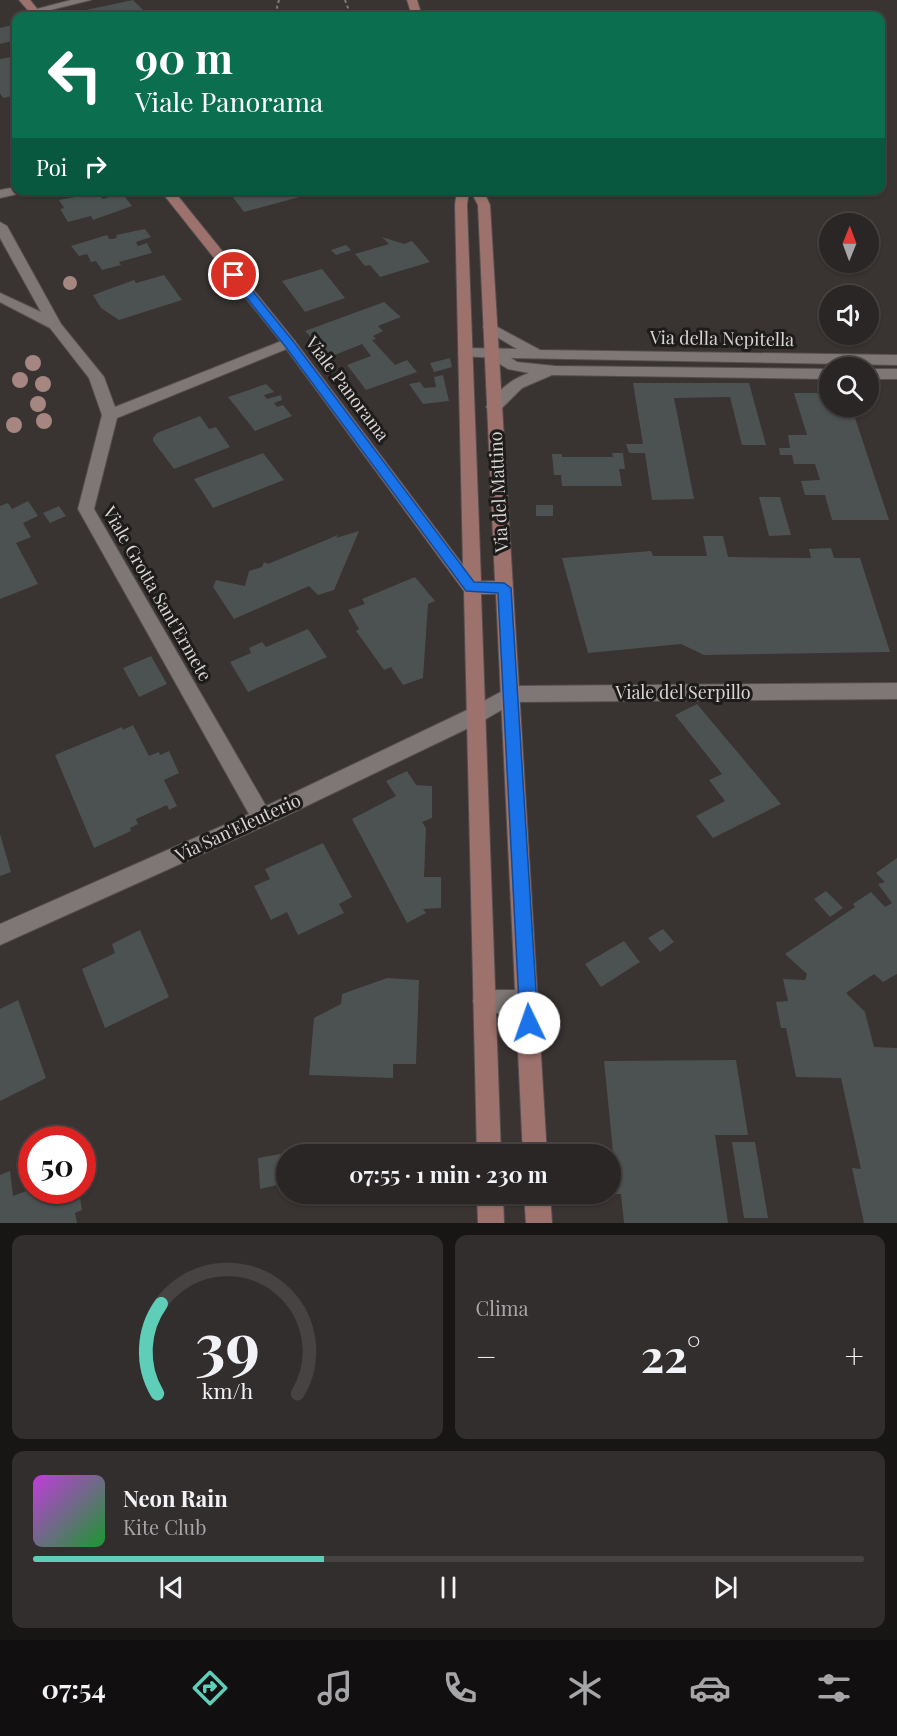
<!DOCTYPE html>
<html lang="it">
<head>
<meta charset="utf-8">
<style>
  body { margin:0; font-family:"Playfair Display",serif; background:#332e2e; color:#f1f3f6; height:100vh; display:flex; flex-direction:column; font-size:22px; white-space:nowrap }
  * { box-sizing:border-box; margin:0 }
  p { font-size:20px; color:#a6a5a7 }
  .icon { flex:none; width:33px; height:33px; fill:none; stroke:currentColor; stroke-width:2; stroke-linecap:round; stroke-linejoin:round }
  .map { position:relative; height:1223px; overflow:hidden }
  .details { display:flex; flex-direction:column; gap:12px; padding:12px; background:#181515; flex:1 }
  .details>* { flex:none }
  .banner { position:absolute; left:12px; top:12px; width:873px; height:183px; border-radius:12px; box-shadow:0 2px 4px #0004,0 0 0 2px #474343; background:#0b6e4f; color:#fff; overflow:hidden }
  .needle { width:39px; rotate:1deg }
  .controls { position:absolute; left:819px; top:213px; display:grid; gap:12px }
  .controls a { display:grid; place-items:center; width:60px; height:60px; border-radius:50%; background:#2b2626; box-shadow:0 2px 4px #0004,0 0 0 2px #474343; font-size:30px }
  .speed { position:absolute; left:18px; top:1126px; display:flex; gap:12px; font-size:30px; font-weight:700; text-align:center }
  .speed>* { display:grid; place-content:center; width:78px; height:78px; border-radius:50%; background:#2b2626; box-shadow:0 2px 4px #0004,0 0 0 2px #474343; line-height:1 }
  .speed .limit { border:9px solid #d22; background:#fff; color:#111 }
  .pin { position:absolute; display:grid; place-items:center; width:51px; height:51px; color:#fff; margin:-26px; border:3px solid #fff; border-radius:50%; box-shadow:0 2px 6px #0007 }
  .me { position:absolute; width:66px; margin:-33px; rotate:357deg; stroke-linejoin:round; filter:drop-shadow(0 0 4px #0008) }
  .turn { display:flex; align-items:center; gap:21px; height:126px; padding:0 24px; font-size:27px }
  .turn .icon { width:78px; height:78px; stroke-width:2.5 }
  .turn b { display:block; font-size:42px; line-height:51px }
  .then { display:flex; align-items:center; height:57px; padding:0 24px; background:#0003; gap:12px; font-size:22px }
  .big { font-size:45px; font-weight:700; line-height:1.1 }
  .details .tile { flex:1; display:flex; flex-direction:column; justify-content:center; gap:9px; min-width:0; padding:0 21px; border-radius:12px; background:#332e2e }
  .details .dial { align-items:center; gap:0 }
  .dial svg { height:156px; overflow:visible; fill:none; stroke:#474343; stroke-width:7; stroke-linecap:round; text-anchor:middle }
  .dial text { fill:#f1f3f6; stroke:none }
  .song { display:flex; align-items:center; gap:18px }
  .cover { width:72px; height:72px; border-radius:9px; background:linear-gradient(135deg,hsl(290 70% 55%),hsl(130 70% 35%)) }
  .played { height:6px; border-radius:3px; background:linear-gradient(90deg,#5eceb8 35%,#474343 35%) }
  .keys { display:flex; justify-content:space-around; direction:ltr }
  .heat { display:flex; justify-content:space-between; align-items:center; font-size:33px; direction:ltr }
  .details .tiles { flex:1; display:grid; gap:12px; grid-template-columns:1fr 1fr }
  .tile:last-child { grid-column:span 2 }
  .trip { position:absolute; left:276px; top:1144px; width:345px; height:60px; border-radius:30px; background:#2b2626; box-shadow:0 2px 4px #0004,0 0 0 2px #474343; font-weight:700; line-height:60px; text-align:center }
  .dock { display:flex; height:96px; justify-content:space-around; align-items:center; background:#110f0f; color:#a6a5a7 }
  .dock .icon { width:42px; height:42px }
  .dock .selected { color:#5eceb8 }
  .dock b { font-size:27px; color:#f1f3f6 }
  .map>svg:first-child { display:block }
  .building { fill:#4c5251 }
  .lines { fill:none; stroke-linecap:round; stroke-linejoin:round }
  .street-casing { stroke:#544f4e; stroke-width:2 }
  .secondary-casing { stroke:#544f4e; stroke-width:2 }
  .path { stroke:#817c7b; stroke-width:2; stroke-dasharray:3 3; stroke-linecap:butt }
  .street { fill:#7e7776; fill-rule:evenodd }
  .secondary { fill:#9e726c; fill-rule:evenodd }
  .tree { fill:#a58680 }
  .route { fill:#1a73e8; stroke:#114b97; stroke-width:1.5 }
  .labels { text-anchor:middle; stroke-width:6; stroke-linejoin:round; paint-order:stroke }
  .street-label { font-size:18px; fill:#d8d4d3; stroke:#1e1c1b }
</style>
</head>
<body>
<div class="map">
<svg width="897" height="1223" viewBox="0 0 897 1223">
  <rect width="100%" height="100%" fill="#393332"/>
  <!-- building -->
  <path class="building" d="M133,0L146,13L131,16H91L86,10Z
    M12,25L16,31V40L0,44V28Z
    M15,56L16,95L3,98L0,93V59Z
    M253,190H304L307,195L244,212L232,196Z
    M96,193L103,199L122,193L132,206L93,220L91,216L68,222L60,209L64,208L59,200Z
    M145,229L151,237L136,242L138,246L147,243L152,253L119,262L121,265L102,270L96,261L91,262L87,254L79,256L71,246L107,235L109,239H114L117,237L116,235Z
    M382,237L404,244L412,241L430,262L380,277L370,265L365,266L355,254L389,244Z
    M346,245L351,250L336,255L331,250Z
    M322,269L345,298L305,312L282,281Z
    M164,275L182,300L119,320L101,308L93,295L134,280L136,283Z
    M384,302L401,317L378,326L383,331L373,336L376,339L372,340L395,365L407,360L417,372L366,390L347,365L371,356L362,344L330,357L305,331Z
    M450,358L452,367L434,372L430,363Z
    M443,375L449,401L423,404L409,384L420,382L424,388L436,387L434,377Z
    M633,383H749L766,445H742L730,397L674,398L694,499L652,500L645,453H629L626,444H643Z
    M266,384L274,392L264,395L267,399L281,395L282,400L274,403L277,407L283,405L292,416L255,431L228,397Z
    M794,393H830V406H851L889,520H832L825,495H805L801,481L820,480L815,464H794L792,455H780L779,448H790L788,435H807Z
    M200,416L209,429L216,427L230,447L174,469L153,441V438L157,433Z
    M263,453L284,480L213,508L194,479Z
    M612,453H623L625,469H619L622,486H562L561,475H554L552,454H562V457H613Z
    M759,497H780L791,535L769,536Z
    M28,501L38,516L23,523L31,537L16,543L38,584L0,599V506L8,503L12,509Z
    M536,505H553V516H536Z
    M59,506L66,516L50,523L43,513Z
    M359,531L334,590L318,595L309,586L234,619L213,587L216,580L245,586L249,571L262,567L264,562L268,564L338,535L336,538Z
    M703,536H723L728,557L811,558L809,549L831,548L834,558H860L890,652L704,655L681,644L588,653L562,558L651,551L653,556H707Z
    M415,577L435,601L428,604L423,678L403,685L391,667L384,670L356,631L359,629L348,610L365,604L362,599Z
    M308,629L327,657L248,692L230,662L251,653L249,648L262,642L266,647Z
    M151,656L167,684L139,697L123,668Z
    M697,704L781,804L713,838L696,816L725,801L709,780L722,774L675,715Z
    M133,725L149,756L159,752L160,755L169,751L179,773L164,780L177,806L169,810L167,805L136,819L138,824L130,828L131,831L94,848L55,755L122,727L123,730Z
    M407,771L416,785L432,786V818L422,822L426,828L424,877H441V908L423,909L426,913L407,923L352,819L396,796L386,781Z
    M0,834L11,872L0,876Z
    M323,843L352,897L339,904L344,913L298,935L287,912L271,920L254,886L270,879L265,869Z
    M897,858V974L883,982L874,974L846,993L865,1012L874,1047L897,1048V1223H864L852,1168L861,1169L841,1078L796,1077L786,1028H781L776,1002L788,1001L783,979L805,980L807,974L785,954L855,907L853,904L871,892L885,907L892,903L878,884L885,882L876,873Z
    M826,891L843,908L830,917L814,899Z
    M663,929L674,942L660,952L648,938Z
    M140,930L169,997L105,1028L82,969L115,953L112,944Z
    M624,941L640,962L601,987L585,964Z
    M387,978L419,980L416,1064H393V1078L309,1075L314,1018L341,1004L342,994Z
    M18,1000L46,1078L0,1101V1009Z
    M736,1060L748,1135H715L728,1223H624L621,1194H613L609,1151H613L604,1061Z
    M732,1142H755L768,1218H744Z
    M308,1149L309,1155H286V1183L260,1189L258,1158Z
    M10,1171L13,1196L32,1189L79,1191L82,1210L75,1213L77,1223H0V1175Z"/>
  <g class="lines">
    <!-- street casing -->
    <g class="street-casing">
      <path id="street" d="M71,0H91L34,14L29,11Z
        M16,187V190H24L22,193L0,198V190Z
        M0,222L7,226L61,324L104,377L115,407L284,340H294L296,343L294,346L117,418L94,509L266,806L467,710L512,686L897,683V699L515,702L481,722L269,824L0,945V924L249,814L78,509L102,415L89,378L50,328L0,302V293L41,312L0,238Z
        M490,323L540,350L897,355V365L511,358L517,362L555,366L830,369V379L552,375L522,388L499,411L494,412L486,407C497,391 511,379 529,373L508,369L498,363L497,358L460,356L458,353L465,348L517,349L485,330L483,327L485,324Z
        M868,369H897V379H868Z
        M484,990H528L536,993L539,1001L536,1009C520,1015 492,1015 476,1009L473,1001L476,993Z"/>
    </g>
    <!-- secondary casing -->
    <g class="secondary-casing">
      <path id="secondary" d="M19,0H30L43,16H33Z
        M407,0H417L422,16H412Z
        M160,190H173L294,340L463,565L455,205L457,190H469L467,205L481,581H495L478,205L470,190H483L490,205L547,1155H523L496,594H481L501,1155H477L464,591L284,346Z
        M477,1194H503L504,1223H478Z
        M524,1194H550L552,1223H526Z"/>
    </g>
    <!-- path -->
    <path class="path" d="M279,0L277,7L280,16
      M345,0L351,16"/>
    <!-- street -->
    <use href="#street" class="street"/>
    <!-- secondary -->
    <use href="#secondary" class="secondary"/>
  </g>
  <!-- trees -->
  <g class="tree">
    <circle cx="70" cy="283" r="7"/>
    <circle cx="33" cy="363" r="8"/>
    <circle cx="20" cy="380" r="8"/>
    <circle cx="43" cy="384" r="8"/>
    <circle cx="38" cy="404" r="8"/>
    <circle cx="44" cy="421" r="8"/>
    <circle cx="14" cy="425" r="8"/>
  </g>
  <!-- route -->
  <path class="route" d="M234,272L238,273L293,341L474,582L504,583L511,588L538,1023L535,1029L529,1031L523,1029L520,1023L498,593L466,591L285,346L231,278L229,275Z"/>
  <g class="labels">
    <!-- street labels -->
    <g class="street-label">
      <text transform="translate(722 339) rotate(1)" y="6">Via della Nepitella</text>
      <text transform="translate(347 389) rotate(53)" y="6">Viale Panorama</text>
      <text transform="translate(499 492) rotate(-93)" y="6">Via del Mattino</text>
      <text transform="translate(157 594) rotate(60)" y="6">Viale Grotta Sant'Ermete</text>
      <text x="683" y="699">Viale del Serpillo</text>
      <text transform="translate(238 828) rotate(-25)" y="6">Via San'Eleuterio</text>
    </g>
  </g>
</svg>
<div class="controls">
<a><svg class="needle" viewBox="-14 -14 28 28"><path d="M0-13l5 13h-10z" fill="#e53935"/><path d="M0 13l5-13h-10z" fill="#a6a5a7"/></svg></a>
<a><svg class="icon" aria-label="sound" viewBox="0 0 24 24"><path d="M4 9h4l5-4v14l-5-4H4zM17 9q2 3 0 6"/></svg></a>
<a><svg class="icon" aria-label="search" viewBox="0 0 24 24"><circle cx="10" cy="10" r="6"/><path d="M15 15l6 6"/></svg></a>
</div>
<div class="speed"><div class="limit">50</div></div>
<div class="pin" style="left:234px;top:275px;background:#d93025"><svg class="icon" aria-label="arrive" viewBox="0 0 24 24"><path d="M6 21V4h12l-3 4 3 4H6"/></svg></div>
<svg class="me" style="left:529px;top:1023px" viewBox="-20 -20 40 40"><circle r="19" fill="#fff"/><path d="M0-13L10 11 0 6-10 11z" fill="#1a73e8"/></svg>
<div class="trip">07:55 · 1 min · 230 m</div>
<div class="banner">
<div class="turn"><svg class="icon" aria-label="left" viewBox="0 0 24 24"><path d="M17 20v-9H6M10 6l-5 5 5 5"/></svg><div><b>90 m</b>Viale Panorama</div></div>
<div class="then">Poi<svg class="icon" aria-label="right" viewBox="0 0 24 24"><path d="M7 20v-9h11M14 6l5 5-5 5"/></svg></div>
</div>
</div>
<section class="details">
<div class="tiles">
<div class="tile dial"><svg viewBox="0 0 100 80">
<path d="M14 69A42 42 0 1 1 86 69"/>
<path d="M14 69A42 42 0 0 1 16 23" stroke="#5eceb8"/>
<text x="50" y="56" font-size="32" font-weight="700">39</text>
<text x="50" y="72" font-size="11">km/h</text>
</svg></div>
<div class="tile"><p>Clima</p>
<div class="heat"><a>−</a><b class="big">22°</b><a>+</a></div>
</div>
<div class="tile">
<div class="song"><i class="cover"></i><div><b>Neon Rain</b><p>Kite Club</p></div></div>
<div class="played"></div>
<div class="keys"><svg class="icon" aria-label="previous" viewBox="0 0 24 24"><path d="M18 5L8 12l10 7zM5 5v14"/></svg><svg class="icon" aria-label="pause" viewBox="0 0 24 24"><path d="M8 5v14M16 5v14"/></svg><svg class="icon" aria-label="next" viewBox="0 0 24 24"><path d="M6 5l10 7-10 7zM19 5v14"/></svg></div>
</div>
</div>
</section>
<nav class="dock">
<b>07:54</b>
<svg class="icon selected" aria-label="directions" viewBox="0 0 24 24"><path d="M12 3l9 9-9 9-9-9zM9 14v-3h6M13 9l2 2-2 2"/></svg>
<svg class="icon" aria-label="music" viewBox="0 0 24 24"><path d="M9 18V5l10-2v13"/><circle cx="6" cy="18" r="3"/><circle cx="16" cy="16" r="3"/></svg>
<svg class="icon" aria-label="phone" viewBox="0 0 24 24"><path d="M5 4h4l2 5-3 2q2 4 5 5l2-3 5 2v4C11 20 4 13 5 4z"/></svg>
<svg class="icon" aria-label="climate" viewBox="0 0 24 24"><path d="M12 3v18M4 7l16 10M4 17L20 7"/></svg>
<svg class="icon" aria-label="car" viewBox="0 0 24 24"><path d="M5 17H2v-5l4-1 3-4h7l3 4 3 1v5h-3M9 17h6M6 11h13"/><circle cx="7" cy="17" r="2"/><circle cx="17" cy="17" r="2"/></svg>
<svg class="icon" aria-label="filters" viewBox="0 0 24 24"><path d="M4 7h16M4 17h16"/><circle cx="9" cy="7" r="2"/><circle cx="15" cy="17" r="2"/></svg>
</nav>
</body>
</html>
